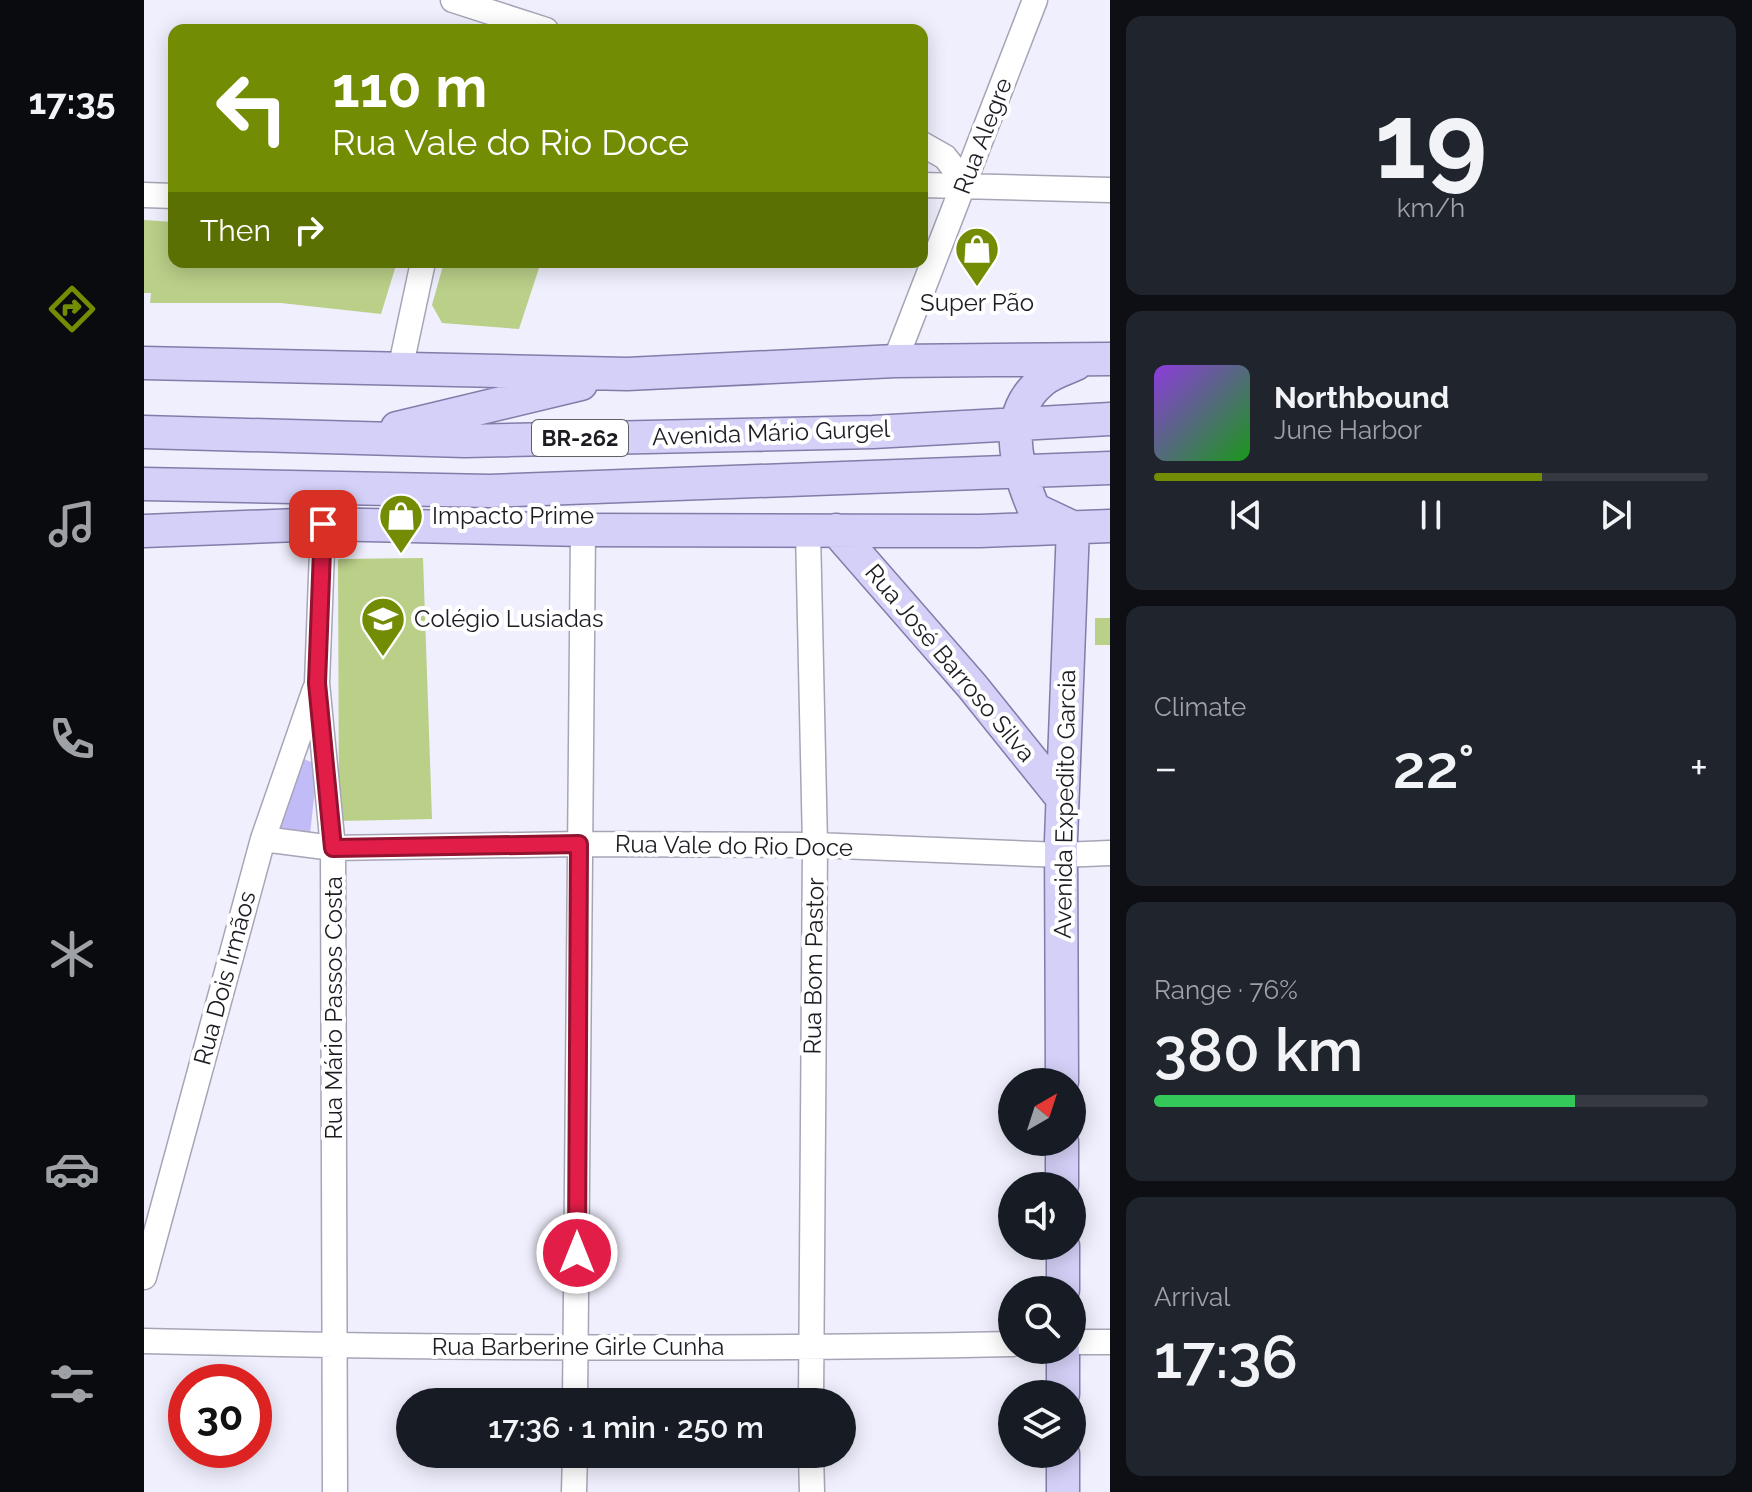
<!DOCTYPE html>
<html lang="en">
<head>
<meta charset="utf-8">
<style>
  body { margin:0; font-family:Raleway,sans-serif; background:#20242c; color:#f1f3f6; height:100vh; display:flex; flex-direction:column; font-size:30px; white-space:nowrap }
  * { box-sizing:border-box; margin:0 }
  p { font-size:26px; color:#9ea1a6 }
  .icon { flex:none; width:44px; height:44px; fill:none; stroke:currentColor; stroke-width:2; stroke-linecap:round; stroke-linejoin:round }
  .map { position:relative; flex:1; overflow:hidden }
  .side { display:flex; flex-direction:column; gap:16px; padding:16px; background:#0d0f14; width:642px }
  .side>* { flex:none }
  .hud { position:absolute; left:24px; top:24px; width:760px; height:244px; border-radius:16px; box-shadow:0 4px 20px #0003; background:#728c03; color:#fff; overflow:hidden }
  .needle { width:52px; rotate:39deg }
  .controls { position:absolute; left:854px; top:1068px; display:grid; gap:16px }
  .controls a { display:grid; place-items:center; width:88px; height:88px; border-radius:50%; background:#171b24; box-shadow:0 4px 20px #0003; font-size:40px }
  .speed { position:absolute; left:24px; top:1364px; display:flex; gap:16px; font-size:40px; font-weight:700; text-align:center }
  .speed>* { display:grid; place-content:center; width:104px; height:104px; border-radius:50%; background:#171b24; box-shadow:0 4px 20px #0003; line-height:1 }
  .speed .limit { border:12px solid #d22; background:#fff; color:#111 }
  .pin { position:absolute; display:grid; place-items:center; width:68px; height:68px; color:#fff; margin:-34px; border-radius:16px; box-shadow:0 4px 12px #0006 }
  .me { position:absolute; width:88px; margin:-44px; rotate:0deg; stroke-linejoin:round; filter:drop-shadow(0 0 6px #0008) }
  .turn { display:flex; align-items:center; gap:28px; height:168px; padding:0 32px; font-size:36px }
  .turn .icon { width:104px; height:104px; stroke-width:2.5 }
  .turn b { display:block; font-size:56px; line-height:68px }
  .then { display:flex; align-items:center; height:76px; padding:0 32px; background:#0003; gap:16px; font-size:30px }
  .big { font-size:60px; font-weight:600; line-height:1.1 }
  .side .widget { flex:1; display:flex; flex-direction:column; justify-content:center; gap:12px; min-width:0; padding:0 28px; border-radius:16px; background:#20242c }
  .side .dial { align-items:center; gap:0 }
  .dial b { font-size:104px; line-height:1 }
  .song { display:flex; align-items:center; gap:24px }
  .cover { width:96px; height:96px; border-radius:12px; background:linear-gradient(135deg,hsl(270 70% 55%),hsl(120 70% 35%)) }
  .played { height:8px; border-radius:4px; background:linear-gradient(90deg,#728c03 70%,#363941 70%) }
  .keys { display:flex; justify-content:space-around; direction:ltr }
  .heat { display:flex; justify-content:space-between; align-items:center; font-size:44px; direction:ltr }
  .charge { height:12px; border-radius:6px; background:linear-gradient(90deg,#34c759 76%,#363941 0) }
  .trip { position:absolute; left:252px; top:1388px; width:460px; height:80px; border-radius:40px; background:#171b24; box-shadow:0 4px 20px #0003; font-weight:600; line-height:80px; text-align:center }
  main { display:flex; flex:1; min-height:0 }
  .dock { display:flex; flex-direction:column; width:144px; justify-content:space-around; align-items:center; background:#090b0e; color:#9ea1a6 }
  .dock .icon { width:56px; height:56px }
  .dock .active { color:#728c03 }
  .dock b { font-size:36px; color:#f1f3f6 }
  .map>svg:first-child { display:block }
  .green { fill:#c1bcf8 }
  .building { fill:#bacf88 }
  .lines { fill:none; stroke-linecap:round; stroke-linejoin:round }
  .minor-casing { stroke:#a6a5b6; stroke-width:27 }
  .major-casing { stroke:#817da9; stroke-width:35 }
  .minor { stroke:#fff; stroke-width:24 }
  .major { stroke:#d4d0f7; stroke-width:32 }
  .route-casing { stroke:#92132f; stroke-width:20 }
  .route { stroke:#e11d48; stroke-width:14 }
  .labels { text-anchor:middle; stroke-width:8; stroke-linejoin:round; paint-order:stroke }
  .shield { fill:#fff; stroke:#616065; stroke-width:2 }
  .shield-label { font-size:22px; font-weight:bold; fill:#1d1c23 }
  .street-label { font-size:24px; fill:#1d1c23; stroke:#fff }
  .poi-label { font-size:24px; fill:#1d1c23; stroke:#fff; text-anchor:start }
</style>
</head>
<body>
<main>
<nav class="dock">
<b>17:35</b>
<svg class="icon active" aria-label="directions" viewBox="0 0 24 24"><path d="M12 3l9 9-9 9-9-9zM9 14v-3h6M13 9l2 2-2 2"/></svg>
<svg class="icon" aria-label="music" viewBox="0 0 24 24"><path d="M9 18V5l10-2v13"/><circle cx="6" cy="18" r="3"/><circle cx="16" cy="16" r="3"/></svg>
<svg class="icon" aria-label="phone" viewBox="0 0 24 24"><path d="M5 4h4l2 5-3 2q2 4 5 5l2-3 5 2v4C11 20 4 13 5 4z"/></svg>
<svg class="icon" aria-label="climate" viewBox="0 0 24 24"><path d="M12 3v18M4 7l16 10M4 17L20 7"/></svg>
<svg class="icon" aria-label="car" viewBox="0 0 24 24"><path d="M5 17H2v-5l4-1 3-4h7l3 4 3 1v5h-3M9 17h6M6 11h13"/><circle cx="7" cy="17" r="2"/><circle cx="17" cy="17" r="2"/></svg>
<svg class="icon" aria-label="filters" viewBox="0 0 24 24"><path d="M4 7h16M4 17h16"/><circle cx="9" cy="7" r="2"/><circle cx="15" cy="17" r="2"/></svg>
</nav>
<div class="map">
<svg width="966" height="1492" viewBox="0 0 966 1492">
  <rect width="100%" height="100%" fill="#f0effd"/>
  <!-- green -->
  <path class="green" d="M157,758L170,763L173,772L166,834L134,835L129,824Z"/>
  <!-- building -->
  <path class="building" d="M0,220L30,222V262H253L237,314L137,303H6L7,293H0Z
    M300,262H397L375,329L298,323L288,305Z
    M279,558L288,819L195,821L194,559Z
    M951,618H966V645H951Z"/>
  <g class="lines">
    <!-- minor casing -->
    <g class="minor-casing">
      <path id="minor" d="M309,0L402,30
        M778,144L801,157L822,184
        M778,185L966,190
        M0,195L30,196
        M751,361L891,0
        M256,370L279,262
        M179,524L173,683L189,848L191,1492
        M664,531L671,845L667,1402
        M119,839L189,848L435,844L671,845L917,855L966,853
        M0,1277L119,839L171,689
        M0,1341C289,1348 579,1350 868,1344
        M928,1342H966
        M431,1402L439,530
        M667,1454L668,1492
        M430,1492L431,1454"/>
    </g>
    <!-- major casing -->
    <g class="major-casing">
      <path id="major" d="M0,363L483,374L751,361L966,359
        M253,428L437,384
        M0,432L321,441L729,432L966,419
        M0,484L346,491L966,468
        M926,526L890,509C872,467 857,415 898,381C907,373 921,369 932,364
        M692,530L828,686L918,798
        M0,531L179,524L439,530L836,531L966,526
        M918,1082L917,840L929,527
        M918,1142V1186
        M919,1246V1290
        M919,1350V1394
        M919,1454V1492"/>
    </g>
    <!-- minor -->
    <use href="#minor" class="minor"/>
    <!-- major -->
    <use href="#major" class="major"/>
  </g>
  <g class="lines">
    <!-- route casing -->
    <g class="route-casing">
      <path id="route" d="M179,524L173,683L189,848L435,844L433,1253"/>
    </g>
    <!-- route -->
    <use href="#route" class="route"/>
  </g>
  <!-- icons -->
  <defs>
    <g id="shop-pin" transform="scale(2.3)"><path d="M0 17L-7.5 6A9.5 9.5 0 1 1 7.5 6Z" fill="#728c03" stroke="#fff"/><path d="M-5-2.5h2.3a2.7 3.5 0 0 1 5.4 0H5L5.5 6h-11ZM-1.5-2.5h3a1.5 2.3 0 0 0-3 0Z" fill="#fff"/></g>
    <g id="school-pin" transform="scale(2.3)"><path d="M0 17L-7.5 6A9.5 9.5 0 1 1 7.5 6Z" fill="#728c03" stroke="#fff"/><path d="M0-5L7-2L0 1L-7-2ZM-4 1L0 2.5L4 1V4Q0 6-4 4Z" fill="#fff"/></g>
  </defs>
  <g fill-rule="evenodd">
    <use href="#shop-pin" x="833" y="249"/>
    <use href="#shop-pin" x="257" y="516"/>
    <use href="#school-pin" x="239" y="619"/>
  </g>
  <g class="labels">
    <!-- shield labels -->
    <rect class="shield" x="388" y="420" width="96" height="36" rx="6"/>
    <g class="shield-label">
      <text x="436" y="446">BR-262</text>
    </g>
    <!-- street labels -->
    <g class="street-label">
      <text transform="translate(839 136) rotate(-69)" y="8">Rua Alegre</text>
      <text transform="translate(627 433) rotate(-2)" y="8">Avenida Mário Gurgel</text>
      <text transform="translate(806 663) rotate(50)" y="8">Rua José Barroso Silva</text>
      <text transform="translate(921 804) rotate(-89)" y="8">Avenida Expedito Garcia</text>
      <text transform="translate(590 846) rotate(1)" y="8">Rua Vale do Rio Doce</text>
      <text transform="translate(670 966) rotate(-89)" y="8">Rua Bom Pastor</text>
      <text transform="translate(81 978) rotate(-75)" y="8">Rua Dois Irmãos</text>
      <text transform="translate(190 1008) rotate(-90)" y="8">Rua Mário Passos Costa</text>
      <text x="434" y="1355">Rua Barberine Girle Cunha</text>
    </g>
    <!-- poi labels -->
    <g class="poi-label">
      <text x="833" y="311" text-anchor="middle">Super Pão</text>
      <text x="288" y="524">Impacto Prime</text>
      <text x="270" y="627">Colégio Lusiadas</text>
    </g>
  </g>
</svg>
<div class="controls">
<a><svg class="needle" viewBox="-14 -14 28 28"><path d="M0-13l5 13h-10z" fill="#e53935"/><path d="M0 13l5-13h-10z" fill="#9ea1a6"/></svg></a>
<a><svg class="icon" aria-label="sound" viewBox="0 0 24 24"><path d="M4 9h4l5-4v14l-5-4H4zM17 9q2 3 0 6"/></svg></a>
<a><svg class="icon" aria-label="search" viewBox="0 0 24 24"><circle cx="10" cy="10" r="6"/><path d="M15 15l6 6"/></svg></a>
<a><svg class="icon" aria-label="layers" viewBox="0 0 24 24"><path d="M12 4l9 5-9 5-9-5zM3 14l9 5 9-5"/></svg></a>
</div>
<div class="speed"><div class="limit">30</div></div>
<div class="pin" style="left:179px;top:524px;background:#d93025"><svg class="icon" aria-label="arrive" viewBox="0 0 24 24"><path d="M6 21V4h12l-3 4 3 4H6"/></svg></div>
<svg class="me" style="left:433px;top:1253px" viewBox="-20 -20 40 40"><circle r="17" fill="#e11d48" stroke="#fff" stroke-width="3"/><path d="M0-11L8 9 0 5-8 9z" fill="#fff"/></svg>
<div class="trip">17:36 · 1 min · 250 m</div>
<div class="hud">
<div class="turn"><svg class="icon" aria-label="left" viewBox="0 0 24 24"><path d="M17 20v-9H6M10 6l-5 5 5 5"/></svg><div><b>110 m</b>Rua Vale do Rio Doce</div></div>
<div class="then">Then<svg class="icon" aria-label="right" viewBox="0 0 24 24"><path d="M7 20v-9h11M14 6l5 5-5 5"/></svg></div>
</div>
</div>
<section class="side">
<div class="widget dial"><b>19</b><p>km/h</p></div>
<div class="widget">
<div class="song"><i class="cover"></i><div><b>Northbound</b><p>June Harbor</p></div></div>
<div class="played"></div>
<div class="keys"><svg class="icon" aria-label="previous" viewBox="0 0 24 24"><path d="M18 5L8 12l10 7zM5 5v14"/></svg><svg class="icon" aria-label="pause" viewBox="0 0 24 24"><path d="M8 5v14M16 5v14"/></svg><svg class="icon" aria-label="next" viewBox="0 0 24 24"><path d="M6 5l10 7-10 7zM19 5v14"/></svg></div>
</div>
<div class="widget"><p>Climate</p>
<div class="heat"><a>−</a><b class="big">22°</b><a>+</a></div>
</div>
<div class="widget"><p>Range · 76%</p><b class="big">380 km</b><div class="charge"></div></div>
<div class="widget"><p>Arrival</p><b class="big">17:36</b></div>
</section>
</main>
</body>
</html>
